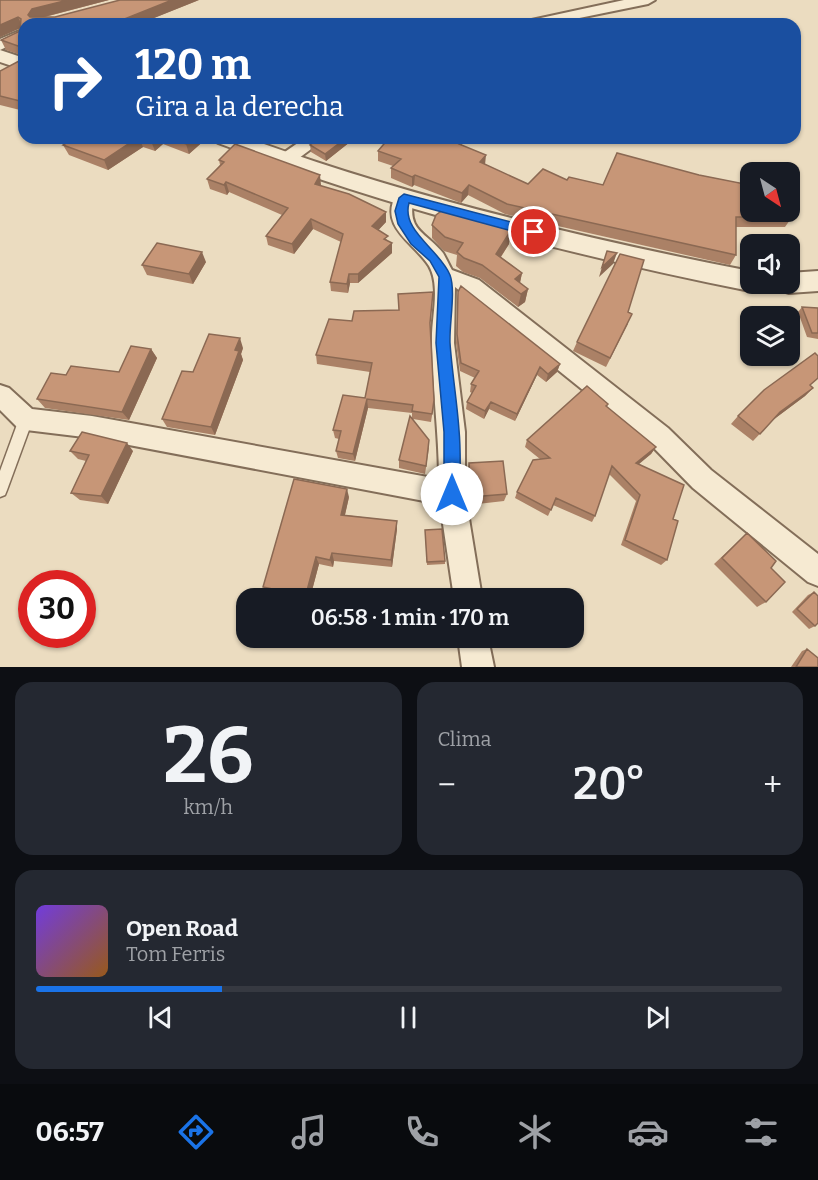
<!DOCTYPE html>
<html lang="es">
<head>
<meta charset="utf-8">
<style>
  body { margin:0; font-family:Bitter,serif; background:#242831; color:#f1f3f6; height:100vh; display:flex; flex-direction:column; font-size:22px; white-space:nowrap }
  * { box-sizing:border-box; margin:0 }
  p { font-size:20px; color:#9ea1a6 }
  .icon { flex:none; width:33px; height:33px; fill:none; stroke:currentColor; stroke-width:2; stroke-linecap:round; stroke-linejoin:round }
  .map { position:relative; height:667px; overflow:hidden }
  .side { display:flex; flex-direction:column; gap:15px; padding:15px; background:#0d0f14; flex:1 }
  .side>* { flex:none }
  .guide { position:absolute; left:18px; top:18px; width:783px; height:126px; border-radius:18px; box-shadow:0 2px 4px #0004; background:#1a4fa0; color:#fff; overflow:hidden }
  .needle { width:39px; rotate:144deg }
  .controls { position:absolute; left:740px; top:162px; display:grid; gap:12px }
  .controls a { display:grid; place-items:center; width:60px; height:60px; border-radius:12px; background:#171b24; box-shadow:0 2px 4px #0004; font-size:30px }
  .speed { position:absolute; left:18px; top:570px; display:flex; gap:12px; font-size:30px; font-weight:700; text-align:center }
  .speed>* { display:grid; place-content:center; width:78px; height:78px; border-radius:50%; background:#171b24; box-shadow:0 2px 4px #0004; line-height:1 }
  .speed .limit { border:9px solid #d22; background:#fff; color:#111 }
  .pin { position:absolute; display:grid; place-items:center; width:51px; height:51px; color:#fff; margin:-26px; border:3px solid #fff; border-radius:50%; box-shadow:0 2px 6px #0007 }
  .me { position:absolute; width:66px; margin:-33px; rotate:0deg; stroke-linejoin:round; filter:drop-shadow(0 0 4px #0008) }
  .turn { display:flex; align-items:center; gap:21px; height:126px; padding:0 18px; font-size:27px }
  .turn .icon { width:78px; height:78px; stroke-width:2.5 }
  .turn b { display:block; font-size:42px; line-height:51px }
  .big { font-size:45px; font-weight:600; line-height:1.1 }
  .side .widget { flex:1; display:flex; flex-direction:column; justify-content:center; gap:9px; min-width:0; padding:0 21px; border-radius:18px; background:#242831 }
  .side .dial { align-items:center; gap:0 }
  .dial b { font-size:78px; line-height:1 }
  .song { display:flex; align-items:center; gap:18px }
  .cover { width:72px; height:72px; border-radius:9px; background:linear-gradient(135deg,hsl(260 70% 55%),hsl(30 70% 35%)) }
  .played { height:6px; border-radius:3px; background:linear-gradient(90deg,#1a73e8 25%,#363941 25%) }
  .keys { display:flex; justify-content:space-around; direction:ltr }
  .heat { display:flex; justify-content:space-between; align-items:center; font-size:33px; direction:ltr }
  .side .tiles { flex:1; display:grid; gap:15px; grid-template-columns:1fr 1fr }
  .widget:last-child { grid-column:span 2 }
  .trip { position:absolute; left:236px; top:588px; width:348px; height:60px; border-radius:18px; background:#171b24; box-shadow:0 2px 4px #0004; font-weight:600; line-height:60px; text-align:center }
  .dock { display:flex; height:96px; justify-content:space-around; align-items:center; background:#090b0e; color:#9ea1a6 }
  .dock .icon { width:42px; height:42px }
  .dock .current { color:#1a73e8 }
  .dock b { font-size:27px; color:#f1f3f6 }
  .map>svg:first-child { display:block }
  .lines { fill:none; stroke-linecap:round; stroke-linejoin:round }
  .service-casing { stroke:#836e59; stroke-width:3 }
  .minor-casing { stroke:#836e59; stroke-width:4 }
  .tertiary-casing { stroke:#836e59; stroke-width:4 }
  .service { fill:#f6ead2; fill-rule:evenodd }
  .minor { fill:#f6ead2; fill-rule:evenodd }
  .tertiary { fill:#f6ead2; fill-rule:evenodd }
  .wall { fill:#ab8166 }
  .shaded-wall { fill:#8b6953 }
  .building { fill:#c79677; stroke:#8b6953; stroke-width:1.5 }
  .route { fill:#1a73e8; stroke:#114b97; stroke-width:1.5 }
</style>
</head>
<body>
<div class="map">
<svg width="818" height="667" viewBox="0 0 818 667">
  <rect width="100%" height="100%" fill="#ebdcc0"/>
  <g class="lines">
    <!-- service casing -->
    <g class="service-casing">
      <path id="service" d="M26,413L31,415L33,419L7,490L5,495L0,497V471L19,419L21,415Z"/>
    </g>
    <!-- minor casing -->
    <g class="minor-casing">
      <path id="minor" d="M624,0H655L648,4L550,24H525L527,21Z
        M24,29V39L0,50V39Z
        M305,138H326L291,164H279L276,160L279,156Z
        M404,191L411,193L414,198C406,231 426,232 443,253C446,258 449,265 452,270L479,280L668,428L711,470L818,554V586L808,582L693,488L650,444L455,287L454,343L465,432V494L482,598H454L440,504L92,438L26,430L17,427L0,410V385L9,388L32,409L92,416L439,479C439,432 432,388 432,342C431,318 441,287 429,266C415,243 377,227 397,193Z
        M458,638H488L494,667H462Z"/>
    </g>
    <!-- tertiary casing -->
    <g class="tertiary-casing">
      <path id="tertiary" d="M0,50L24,58V70L0,62Z
        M215,138H247C410,197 580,238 750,271V284H762L759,288L750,291C570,255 390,208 218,143Z
        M818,271V291L789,293L780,290L776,284H789V273Z"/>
    </g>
    <!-- service -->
    <use href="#service" class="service"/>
    <!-- minor -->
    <use href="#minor" class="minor"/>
    <!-- tertiary -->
    <use href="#tertiary" class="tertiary"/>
  </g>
  <!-- wall -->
  <path class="wall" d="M0,0H109L45,17H55L199,0L139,24H24V111L0,105V71L21,60V55L6,50L1,40L20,31V28L0,37Z
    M74,138H207L189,154L163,144L155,151L143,147L108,170L69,155L63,145Z
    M355,138L326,161L311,152L310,145Z
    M462,141V145L485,164L528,184L567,180L603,185L699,175L749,185L750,183V212L792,217L785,227H736V255L730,265L505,214L468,195L461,203L414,185L412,187L391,178V168L393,166L378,161V151Z
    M219,160L321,185V186L386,222L378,230L388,241L392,243V253L358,283H350L348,293L331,291L330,282L341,242L313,229L294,254L268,245L266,236L282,215L229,192L227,195L210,189L207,179L220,165Z
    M432,225L509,244L501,257L522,273L520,283L528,289L525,302L518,307L480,278L463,272L456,266L457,255L444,251L432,238Z
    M206,262L193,284L147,275L142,265Z
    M458,292L560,364L557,372L546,382L537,375L515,421L489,409L484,419L466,409L467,402L472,393L470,392L471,384L475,378L460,371L456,343Z
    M802,307L818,308V339L807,337L798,312Z
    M628,312V324L606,367L573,351L577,342Z
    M352,321L430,326L433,409L431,422L413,419L429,448L425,474L399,468V460L412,417V413L368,408L355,461L338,458L336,451L339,439L335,438L333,430L365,398L370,372L317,364L316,355Z
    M243,348L241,354L243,360L215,435L167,427L162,419L193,372Z
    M151,349L157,358L129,420L45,408L37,399L66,375L119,372Z
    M810,385L813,388L805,396L774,419L753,441L731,424L738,416Z
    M608,404L607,407L656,447L651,454L638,464L673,519L667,560L661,565L621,545L636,501L609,474L595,516L592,522L553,505L548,516L515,498L517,492L540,459L525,447L527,440Z
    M70,451H133L108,504L80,500L71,493L86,461L78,459Z
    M469,463L507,494L504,501L469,505L467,471Z
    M349,497L345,515L397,521V529L392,567L334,561L333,567L319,564L310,598H271L272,595L268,594L263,587Z
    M425,533L445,561V564L427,565Z
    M747,533L766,602L757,607L714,564Z
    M814,592L815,626L809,629L792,612L808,595Z
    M807,649L818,667H791L802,651Z"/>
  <!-- shaded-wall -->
  <path class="shaded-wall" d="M68,0H109L36,19L33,24L28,15L32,9Z
    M172,0H199L139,24H112Z
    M18,17L23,27L0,37V25Z
    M137,138H139L143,147L108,170L104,160Z
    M155,138H161L163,144L155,151L151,141Z
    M193,138H207L189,154L186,144Z
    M346,138H355L326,161L325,154Z
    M486,155L485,165L480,162Z
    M320,175L321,185L317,194L315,184Z
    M415,175L414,185L412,187V177Z
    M226,182L229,192L227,195L224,185Z
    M469,185L468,195L461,203L462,193Z
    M386,212V222L373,236L372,226Z
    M311,219L313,229L294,254L292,244Z
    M511,230L509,244L494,267L496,254Z
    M392,243V253L358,283V274Z
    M202,252L206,262L193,284L189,274Z
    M617,253L613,264L599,277L602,267Z
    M522,273L519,287L515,279Z
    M349,274L350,283L348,293L347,284Z
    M528,289L525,302L518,307L521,294Z
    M240,338L243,348L241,354L243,360L215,435L211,427L235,350Z
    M151,349L157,358L129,420L122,412Z
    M560,364L557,372L546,382L548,374Z
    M540,367L537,375L515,421L517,414Z
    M813,388L805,396L773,420L780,412Z
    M367,399L368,408L355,461L353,454Z
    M491,402L489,409L484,419L485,411Z
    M127,443L133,451L108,504L101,496Z
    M656,447L651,454L632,470L636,463Z
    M347,489L349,497L343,523L341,515Z
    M397,521V529L392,567L391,560Z
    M332,553L334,561L333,567L330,560Z
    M316,557L319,564L310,598H305Z"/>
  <!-- building -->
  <path class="building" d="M0,0H68L32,9L28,15L30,17H55L120,0H172L112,24H24V102L0,96V71L21,60V47L1,40L20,31L21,19L18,17L0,25Z
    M313,22L314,24H291Z
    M74,138H137L104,160L63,145Z
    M142,138H155L151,141Z
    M170,138H193L186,144Z
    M319,138H346L325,154L310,145Z
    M389,138H459L462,141L459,144L486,155L480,162L528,184L543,169L567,180L569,177L603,185L617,153L699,175L750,185V212H789V210L792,217H736V255L507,204L469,185L462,193L415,175L412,177L391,168L401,159L378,151Z
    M235,144L320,175L315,184L349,194L386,212L372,226L388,236L384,239L392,243L358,274H349L347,284L330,282L343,234L311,219L292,244L266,236L288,208L226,182L224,185L207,179L224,162L219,160Z
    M444,209L511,230L496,254L522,273L515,279L528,289L521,294L482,265L464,258L457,252L463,243L445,237L432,225L436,215Z
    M157,243L202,252L189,274L142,265Z
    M607,251L617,253L602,267Z
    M620,254L644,260L628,312L632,314L610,358L577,342Z
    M461,286L560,364L548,374L540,367L517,414L491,402L485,411L467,402L476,386L471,384L479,371L461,363L457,334L458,292Z
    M433,292L430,323L434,400L432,414L412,411L413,405L367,399L353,454L336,451L341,431L333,430L343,395L365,398L372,363L316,355L329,319L352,321L354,311L399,310L398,294Z
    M802,307L818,308V333H812Z
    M209,334L240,338L235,350L239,351L211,427L162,419L182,371L193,372Z
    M131,346L151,349L122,412L37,399L51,373L66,375L71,366L119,372Z
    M815,353L818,356V378L810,385L813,388L780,412L760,434L738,416L764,390Z
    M587,386L608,404L606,406L656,447L636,463L684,485L673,519L678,521L667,560L625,540L640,495L612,466L595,516L556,498L551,510L517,492L533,460L550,458L527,440Z
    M410,416L429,440L426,466L399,460Z
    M82,432L127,443L101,496L71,493L89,455L70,451Z
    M503,461L507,494L471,497L469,463Z
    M294,479L347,489L341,515L397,521L391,560L332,553L330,560L316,557L305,598H271L273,589L263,587Z
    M442,529L445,561L427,562L425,530Z
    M747,533L776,561L771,568L785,582L766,602L722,558Z
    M814,592L818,596V623L815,626L797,609Z
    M807,649L818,658V667H796Z"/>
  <!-- route -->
  <path class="route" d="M404,194L534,228L540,232L534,237L409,203C401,231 440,250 450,275C456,291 449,325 450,343C452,372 457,401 459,430C461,451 460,473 460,494L458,500L452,502L446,500L444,494V432L436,343L439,277L430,261L411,244L398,224L395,211L399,198Z"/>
</svg>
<div class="controls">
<a><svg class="needle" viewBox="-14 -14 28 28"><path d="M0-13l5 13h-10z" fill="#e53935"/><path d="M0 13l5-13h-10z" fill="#9ea1a6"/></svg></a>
<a><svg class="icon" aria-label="sound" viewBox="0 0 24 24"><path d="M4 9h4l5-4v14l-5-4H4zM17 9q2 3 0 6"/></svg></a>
<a><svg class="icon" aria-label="layers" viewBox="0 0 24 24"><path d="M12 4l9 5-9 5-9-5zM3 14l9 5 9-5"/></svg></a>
</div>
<div class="speed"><div class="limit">30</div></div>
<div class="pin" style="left:534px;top:232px;background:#d93025"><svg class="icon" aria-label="arrive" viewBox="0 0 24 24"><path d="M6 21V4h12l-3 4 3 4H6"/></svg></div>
<svg class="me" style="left:452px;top:494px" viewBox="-20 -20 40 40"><circle r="19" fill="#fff"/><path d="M0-13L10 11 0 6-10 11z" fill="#1a73e8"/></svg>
<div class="trip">06:58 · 1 min · 170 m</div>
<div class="guide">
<div class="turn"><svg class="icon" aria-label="right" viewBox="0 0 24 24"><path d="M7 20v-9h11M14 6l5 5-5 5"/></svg><div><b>120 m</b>Gira a la derecha</div></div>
</div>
</div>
<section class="side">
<div class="tiles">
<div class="widget dial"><b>26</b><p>km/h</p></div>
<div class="widget"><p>Clima</p>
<div class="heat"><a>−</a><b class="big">20°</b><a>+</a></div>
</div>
<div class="widget">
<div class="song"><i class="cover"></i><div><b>Open Road</b><p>Tom Ferris</p></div></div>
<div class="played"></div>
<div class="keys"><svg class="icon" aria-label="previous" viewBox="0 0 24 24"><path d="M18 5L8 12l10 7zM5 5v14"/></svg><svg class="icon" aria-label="pause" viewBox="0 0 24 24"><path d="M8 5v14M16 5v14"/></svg><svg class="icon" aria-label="next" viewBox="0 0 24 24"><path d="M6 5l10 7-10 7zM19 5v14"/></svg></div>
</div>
</div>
</section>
<nav class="dock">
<b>06:57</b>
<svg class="icon current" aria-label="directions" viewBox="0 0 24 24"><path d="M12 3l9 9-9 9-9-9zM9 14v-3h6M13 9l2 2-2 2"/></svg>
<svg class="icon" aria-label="music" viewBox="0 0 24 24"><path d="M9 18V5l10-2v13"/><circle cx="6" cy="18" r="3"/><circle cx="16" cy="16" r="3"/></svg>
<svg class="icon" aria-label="phone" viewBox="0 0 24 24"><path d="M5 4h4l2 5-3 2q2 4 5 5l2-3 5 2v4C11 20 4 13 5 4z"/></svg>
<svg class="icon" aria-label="climate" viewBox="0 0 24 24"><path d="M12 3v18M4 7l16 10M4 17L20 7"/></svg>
<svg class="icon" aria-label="car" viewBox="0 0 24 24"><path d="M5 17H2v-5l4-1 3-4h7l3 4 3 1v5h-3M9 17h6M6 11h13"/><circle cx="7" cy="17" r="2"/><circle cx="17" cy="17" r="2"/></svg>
<svg class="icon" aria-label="filters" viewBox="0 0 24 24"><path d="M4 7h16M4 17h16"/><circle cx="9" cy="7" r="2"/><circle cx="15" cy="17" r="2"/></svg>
</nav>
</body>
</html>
